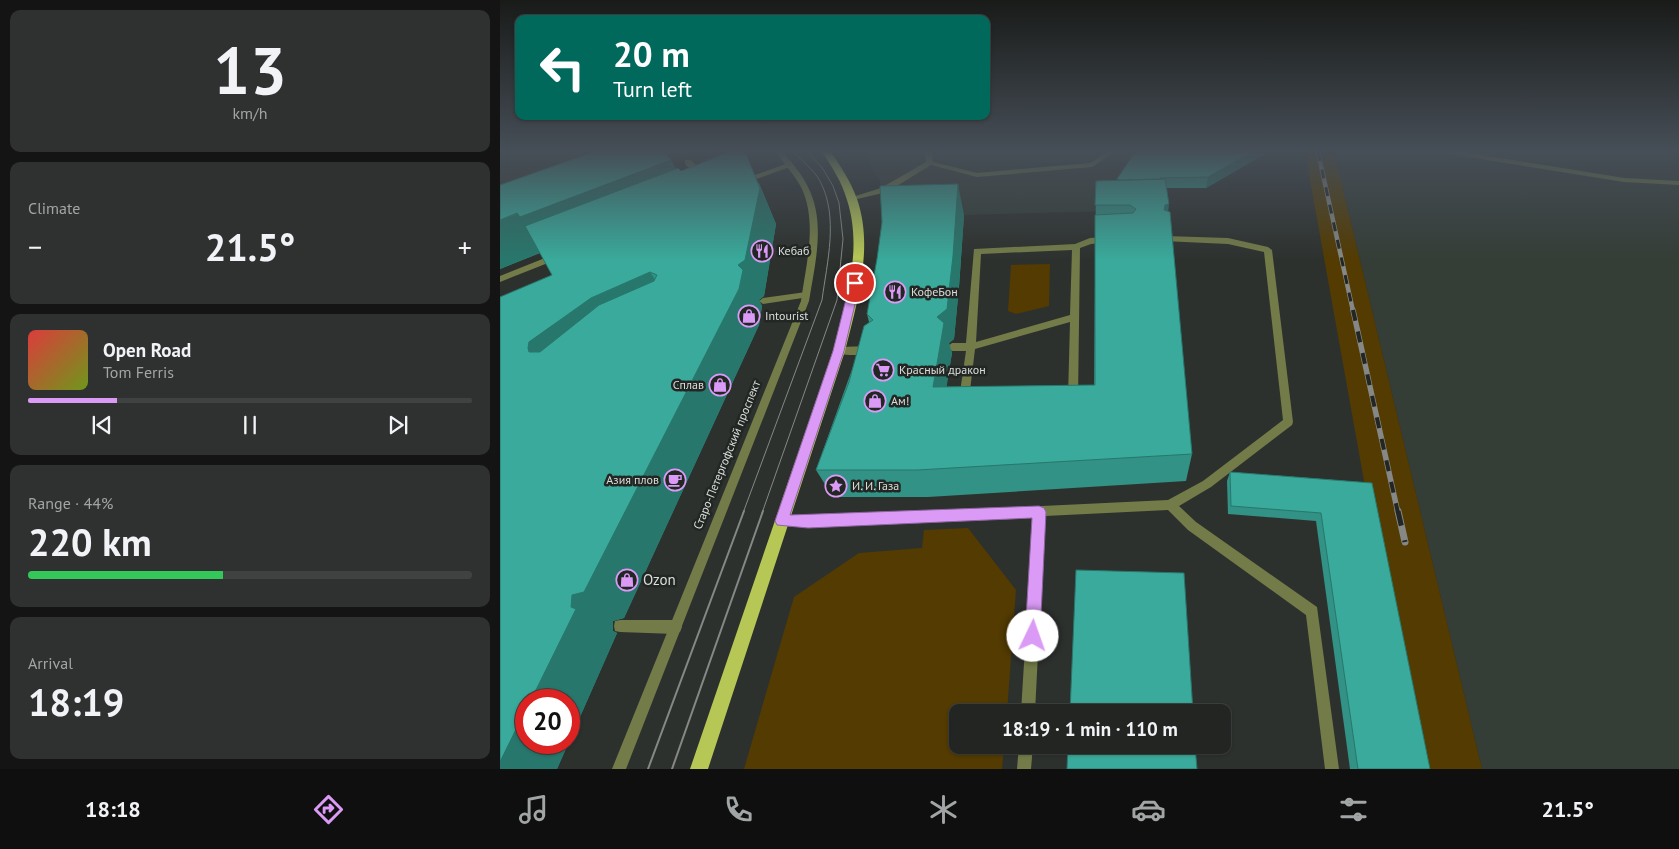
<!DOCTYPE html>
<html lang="en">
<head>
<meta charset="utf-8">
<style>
  body { margin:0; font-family:"PT Sans",sans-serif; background:#2e312f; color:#f1f3f6; height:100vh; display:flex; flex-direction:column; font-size:19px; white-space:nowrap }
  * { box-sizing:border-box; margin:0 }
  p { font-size:16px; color:#a2a5a5 }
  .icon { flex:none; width:28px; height:28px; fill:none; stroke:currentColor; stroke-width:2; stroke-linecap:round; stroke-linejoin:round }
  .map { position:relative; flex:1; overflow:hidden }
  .panel { display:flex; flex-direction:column; gap:10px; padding:10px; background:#131413; width:500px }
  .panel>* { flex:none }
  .top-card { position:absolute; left:15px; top:15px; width:475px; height:105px; border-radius:10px; box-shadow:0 1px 4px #0004,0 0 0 1px #3f4240; background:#00695c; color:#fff; overflow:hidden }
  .speed { position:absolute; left:15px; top:689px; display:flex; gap:10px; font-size:25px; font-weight:700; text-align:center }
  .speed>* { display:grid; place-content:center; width:65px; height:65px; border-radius:50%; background:#222522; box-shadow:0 1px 4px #0004,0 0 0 1px #3f4240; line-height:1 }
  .speed .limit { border:8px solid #d22; background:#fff; color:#111 }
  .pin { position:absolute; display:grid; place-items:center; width:42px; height:42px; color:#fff; margin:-21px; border:2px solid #fff; border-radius:50%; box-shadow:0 1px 5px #0007 }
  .me { position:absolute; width:55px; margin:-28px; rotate:3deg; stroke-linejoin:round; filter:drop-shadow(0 0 4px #0008) }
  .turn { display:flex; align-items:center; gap:18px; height:105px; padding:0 15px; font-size:22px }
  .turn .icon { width:65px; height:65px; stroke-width:2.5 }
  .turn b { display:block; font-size:35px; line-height:42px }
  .big { font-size:38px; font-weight:600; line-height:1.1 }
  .panel .tile { flex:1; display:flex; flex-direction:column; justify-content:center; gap:8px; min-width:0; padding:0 18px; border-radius:10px; background:#2e312f }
  .panel .dial { align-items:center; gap:0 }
  .dial b { font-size:65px; line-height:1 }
  .song { display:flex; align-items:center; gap:15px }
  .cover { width:60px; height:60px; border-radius:8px; background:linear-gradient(135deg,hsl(0 70% 55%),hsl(80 70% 35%)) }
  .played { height:5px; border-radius:2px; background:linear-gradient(90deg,#da9af6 20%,#3f4240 20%) }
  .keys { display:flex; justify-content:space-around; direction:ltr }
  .heat { display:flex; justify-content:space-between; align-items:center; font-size:28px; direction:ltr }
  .charge { height:8px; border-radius:4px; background:linear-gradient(90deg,#34c759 44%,#3f4240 0) }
  .trip { position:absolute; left:449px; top:704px; width:282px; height:50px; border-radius:10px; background:#222522; box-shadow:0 1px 4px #0004,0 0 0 1px #3f4240; font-weight:600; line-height:50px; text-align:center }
  .tab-bar { display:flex; height:80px; justify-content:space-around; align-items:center; background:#0e0f0e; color:#a2a5a5 }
  .tab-bar .icon { width:35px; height:35px }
  .tab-bar .on { color:#da9af6 }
  .tab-bar b { font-size:22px; color:#f1f3f6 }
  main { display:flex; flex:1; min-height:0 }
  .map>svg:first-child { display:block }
  .built { fill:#343d36 }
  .green { fill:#533b01 }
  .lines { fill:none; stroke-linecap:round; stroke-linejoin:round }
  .service { fill:#737c48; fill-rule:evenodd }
  .minor { fill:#737c48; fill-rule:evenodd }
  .primary { fill:#b7c756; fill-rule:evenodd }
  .tram-far1 { stroke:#858886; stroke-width:1 }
  .tram { stroke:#858886; stroke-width:2 }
  .rail-far2-casing { stroke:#858886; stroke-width:4.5 }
  .rail-far1-casing { stroke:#858886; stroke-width:5.5 }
  .rail-casing { stroke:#858886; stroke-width:7 }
  .rail-far2 { stroke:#232724; stroke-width:3; stroke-dasharray:9; stroke-linecap:butt }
  .rail-far1 { stroke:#232724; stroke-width:4; stroke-dasharray:11; stroke-linecap:butt }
  .rail { stroke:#232724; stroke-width:5; stroke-dasharray:15; stroke-linecap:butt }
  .wall { fill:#319285 }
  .shaded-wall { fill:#28776c }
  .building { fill:#39aa9b; stroke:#28776c; fill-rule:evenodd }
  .route { fill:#da9af6; stroke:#8e64a0 }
  .labels { text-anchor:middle; stroke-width:5; stroke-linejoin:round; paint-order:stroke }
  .poi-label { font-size:12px; fill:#dbdedc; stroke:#232724; text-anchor:start }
  .street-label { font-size:12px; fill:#dbdedc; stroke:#232724 }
  .near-poi-label { font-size:15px; fill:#dbdedc; stroke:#232724; text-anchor:start }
</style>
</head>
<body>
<main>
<section class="panel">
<div class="tile dial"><b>13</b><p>km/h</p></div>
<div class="tile"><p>Climate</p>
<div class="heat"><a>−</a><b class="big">21.5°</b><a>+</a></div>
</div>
<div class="tile">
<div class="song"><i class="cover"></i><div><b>Open Road</b><p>Tom Ferris</p></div></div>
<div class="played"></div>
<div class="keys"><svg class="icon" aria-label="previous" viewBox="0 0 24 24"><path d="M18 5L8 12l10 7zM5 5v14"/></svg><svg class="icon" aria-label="pause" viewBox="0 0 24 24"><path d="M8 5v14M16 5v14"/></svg><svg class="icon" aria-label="next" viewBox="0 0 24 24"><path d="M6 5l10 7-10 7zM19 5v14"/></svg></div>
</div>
<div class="tile"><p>Range · 44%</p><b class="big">220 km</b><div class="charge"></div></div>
<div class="tile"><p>Arrival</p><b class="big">18:19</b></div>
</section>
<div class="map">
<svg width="1179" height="769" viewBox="0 0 1179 769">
  <rect width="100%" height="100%" fill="#2d312e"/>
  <!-- built -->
  <path class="built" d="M0,152H191L0,226Z
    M364,152H768L706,188H649L646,210L389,217L384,190Z
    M834,152H1179V769H982Z"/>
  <!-- green -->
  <path class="green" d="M805,152H834L982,769H921L866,492Z
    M550,264L549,306L516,314L508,311L511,265Z
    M468,528L516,590L507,712H458V745H504L502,769H244L294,597L359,553L422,548L424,530Z"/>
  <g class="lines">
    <!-- service -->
    <path class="service" d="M424,152H432L433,162L477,173L590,163L607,152H615L592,167L477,177L431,165L387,192L353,200L349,198L381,188L426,162Z
      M946,152H964L1124,178L1179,181V185L1124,182L949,154Z
      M185,160H191L205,174V178H199L185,164Z
      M288,163L295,165L248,182H242L241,180Z
      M666,236L728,238L768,247L772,250L793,422L792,425L711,487L679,506L696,522L817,607L839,769H825L806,615L688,530L668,510L545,516L535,712H521L533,517L308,527L281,526L277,525L275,521L277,517L281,516L308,517L668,500L703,481L783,420L764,252L728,244L663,241V237Z
      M608,237L612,240L611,242L591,244L580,248L578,398L577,401H569L568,398L570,322L475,349L469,399L468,402H460L459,399L466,351H452L447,347L452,343H466L474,249L575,244L590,238ZM572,250L570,315L476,342L481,254Z
      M55,254L59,257L58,259L0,282V276Z
      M306,292L310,295L309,297L263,304L259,301L263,298Z
      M371,346L376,350C370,356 340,357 334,351L339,347Z
      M120,620H175L180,622L182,627L180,632L175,634L120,632L115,631L114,626L115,621Z
      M519,745H533L531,769H517Z"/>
    <!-- minor -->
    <path class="minor" d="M276,152H283C292,163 302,174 308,187C326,222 315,264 309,301L126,769H112L301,301C306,264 318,222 301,187C294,174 284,164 276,152Z"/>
    <!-- primary -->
    <path class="primary" d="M322,152H331C341,167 351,182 357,199C374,248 357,303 345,351L208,769H190L333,351C346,303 363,249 347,200C342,182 332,167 322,152Z"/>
    <!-- tram-far1 -->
    <path class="tram-far1" d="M243,513L322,300C327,262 339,217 320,181C314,170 302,161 294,152
      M262,513L337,300L343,239L339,203L333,186L323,169L308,152"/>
    <!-- tram -->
    <path class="tram" d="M148,769L244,511
      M172,769L263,511"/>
    <!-- rail-far2 casing -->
    <g class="rail-far2-casing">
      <path id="rail-far2" d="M818,152L853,311"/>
    </g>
    <!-- rail-far1 casing -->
    <g class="rail-far1-casing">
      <path id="rail-far1" d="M853,310L898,513"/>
    </g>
    <!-- rail casing -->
    <g class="rail-casing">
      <path id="rail" d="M898,511L905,542"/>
    </g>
    <!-- rail-far2 -->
    <use href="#rail-far2" class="rail-far2"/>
    <!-- rail-far1 -->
    <use href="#rail-far1" class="rail-far1"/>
    <!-- rail -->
    <use href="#rail" class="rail"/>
  </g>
  <!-- wall -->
  <path class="wall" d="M635,152H768L706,188H667L668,212L692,454L686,481L428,497H333L316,470L369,322L367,314L464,215L459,287L454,339L449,343L452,353L446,387L594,385L596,181L617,180Z
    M176,169L181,171L259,183L276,224L264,296L259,300L262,306L259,325L124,618L113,621V631L117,633L57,769L52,275L40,253L0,269V185Z
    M730,472L872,483L930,769H850L816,521L728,514L727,481Z"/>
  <!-- shaded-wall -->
  <path class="shaded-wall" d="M245,152L276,224L264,296L259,300L262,306L259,325L124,618L113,621V631L117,633L57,769H0V762L26,709V742H69V700H31L71,607L72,595L238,265Z
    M752,152H768L706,188L708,177Z
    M171,160L191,196L47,250L0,269V220Z
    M458,184L464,215L459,287L454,339L449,343L452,353L442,416L433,387L437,317Z
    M669,204L666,234L661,236L665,205Z
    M150,272L174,308L64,387L29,352L28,348L29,342L91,298Z"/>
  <!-- building -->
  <path class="building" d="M93,152H164L171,160L20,217L17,213L0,220V185Z
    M229,152H245L260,188L245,260L238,265L243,270L239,289L84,592L72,595L71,607L76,609L31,700H26V709L0,762V297L52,275L25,226L178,168L181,171ZM150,272L157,275L154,281L99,305L40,352H29L28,348L29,342L91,298Z
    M635,152H752L708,177L660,178V179L619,180L617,179Z
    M665,179L669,204L665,205L664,210L670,212L692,454L417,470H316L349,382L364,326L373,320L367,314L377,259L382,222L380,186L458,184L453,256L447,309L437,317L444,323L433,387L595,385V215L633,213L636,209L630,205H595L596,181Z
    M730,472L872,483L930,769H858L821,513L731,506Z
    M576,570L684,573L693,712H570Z
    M568,745H695L697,769H567Z"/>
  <!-- sky -->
  <linearGradient id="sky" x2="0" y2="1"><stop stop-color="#191b19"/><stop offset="0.58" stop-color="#464e57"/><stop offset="1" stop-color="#464e57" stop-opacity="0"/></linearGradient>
  <rect width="1179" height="260" fill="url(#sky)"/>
  <!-- route -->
  <path class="route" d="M355,280L360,283L344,351L290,515L539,506L544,508L546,512L540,636L538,641L533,643L527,641L525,636L532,518L308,528L277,525L275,521L333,351L350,283Z"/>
  <!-- icons -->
  <defs>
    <g id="restaurant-ring" transform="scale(1.125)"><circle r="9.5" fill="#232724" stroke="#da9af6" stroke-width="1.5"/><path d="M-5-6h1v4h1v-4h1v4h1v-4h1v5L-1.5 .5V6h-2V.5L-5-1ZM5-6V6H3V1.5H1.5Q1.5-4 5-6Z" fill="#da9af6"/></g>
    <g id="shop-ring" transform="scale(1.125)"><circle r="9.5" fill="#232724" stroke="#da9af6" stroke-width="1.5"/><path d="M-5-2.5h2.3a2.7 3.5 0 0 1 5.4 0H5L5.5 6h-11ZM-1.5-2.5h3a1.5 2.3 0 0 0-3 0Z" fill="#da9af6"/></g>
    <g id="supermarket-ring" transform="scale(1.125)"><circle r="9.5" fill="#232724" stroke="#da9af6" stroke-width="1.5"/><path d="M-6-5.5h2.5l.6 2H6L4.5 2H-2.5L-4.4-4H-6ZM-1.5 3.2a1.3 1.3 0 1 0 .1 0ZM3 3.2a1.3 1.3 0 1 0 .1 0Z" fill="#da9af6"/></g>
    <g id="cafe-ring" transform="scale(1.125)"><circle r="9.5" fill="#232724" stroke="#da9af6" stroke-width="1.5"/><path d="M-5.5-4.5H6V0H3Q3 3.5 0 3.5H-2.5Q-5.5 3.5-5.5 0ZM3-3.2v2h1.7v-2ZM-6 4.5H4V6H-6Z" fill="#da9af6"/></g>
    <g id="sight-ring" transform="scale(1.125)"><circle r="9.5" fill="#232724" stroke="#da9af6" stroke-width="1.5"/><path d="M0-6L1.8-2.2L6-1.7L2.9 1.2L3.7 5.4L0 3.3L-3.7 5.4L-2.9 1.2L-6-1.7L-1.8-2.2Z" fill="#da9af6"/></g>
  </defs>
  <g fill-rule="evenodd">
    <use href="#restaurant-ring" x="262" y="251"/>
    <use href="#restaurant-ring" x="395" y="292"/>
    <use href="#shop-ring" x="249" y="316"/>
    <use href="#supermarket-ring" x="383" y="370"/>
    <use href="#shop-ring" x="220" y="385"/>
    <use href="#shop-ring" x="375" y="401"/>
    <use href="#cafe-ring" x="175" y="480"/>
    <use href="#sight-ring" x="336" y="486"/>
    <use href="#shop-ring" x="127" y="580"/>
  </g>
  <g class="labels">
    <!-- poi labels -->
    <g class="poi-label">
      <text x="278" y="255">Кебаб</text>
      <text x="411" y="296">КофеБон</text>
      <text x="265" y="320">Intourist</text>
      <text x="399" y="374">Красный дракон</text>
      <text x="204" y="389" text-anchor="end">Сплав</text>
      <text x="391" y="405">Ам!</text>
      <text x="159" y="484" text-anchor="end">Азия плов</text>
      <text x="352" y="490">И. И. Газа</text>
    </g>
    <!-- street labels -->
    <g class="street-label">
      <text transform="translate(227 455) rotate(-68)" y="4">Старо-Петергофский проспект</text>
    </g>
    <!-- near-poi labels -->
    <g class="near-poi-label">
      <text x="143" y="585">Ozon</text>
    </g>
  </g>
</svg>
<div class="speed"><div class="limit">20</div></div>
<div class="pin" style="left:355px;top:283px;background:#d93025"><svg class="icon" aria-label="arrive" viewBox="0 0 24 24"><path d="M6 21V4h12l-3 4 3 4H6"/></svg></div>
<svg class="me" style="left:533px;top:636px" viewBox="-20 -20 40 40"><circle r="19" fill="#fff"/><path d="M0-13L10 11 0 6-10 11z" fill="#da9af6"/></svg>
<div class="trip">18:19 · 1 min · 110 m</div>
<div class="top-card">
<div class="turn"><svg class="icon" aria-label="left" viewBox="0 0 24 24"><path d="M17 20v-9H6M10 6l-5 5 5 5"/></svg><div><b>20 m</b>Turn left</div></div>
</div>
</div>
</main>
<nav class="tab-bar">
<b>18:18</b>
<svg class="icon on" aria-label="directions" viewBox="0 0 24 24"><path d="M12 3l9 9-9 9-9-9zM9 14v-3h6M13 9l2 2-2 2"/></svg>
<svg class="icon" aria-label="music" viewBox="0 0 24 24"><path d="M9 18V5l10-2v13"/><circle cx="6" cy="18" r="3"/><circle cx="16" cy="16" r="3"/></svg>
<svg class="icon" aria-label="phone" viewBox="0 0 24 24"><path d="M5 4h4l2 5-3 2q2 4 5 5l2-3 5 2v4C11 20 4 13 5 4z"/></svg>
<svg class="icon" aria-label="climate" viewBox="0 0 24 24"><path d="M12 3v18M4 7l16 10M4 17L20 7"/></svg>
<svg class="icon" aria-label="car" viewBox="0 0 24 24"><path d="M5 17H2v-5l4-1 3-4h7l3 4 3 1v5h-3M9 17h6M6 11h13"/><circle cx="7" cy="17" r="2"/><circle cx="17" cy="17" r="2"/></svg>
<svg class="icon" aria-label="filters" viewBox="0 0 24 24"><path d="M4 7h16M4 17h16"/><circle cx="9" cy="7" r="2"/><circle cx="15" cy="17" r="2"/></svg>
<b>21.5°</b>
</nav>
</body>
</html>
